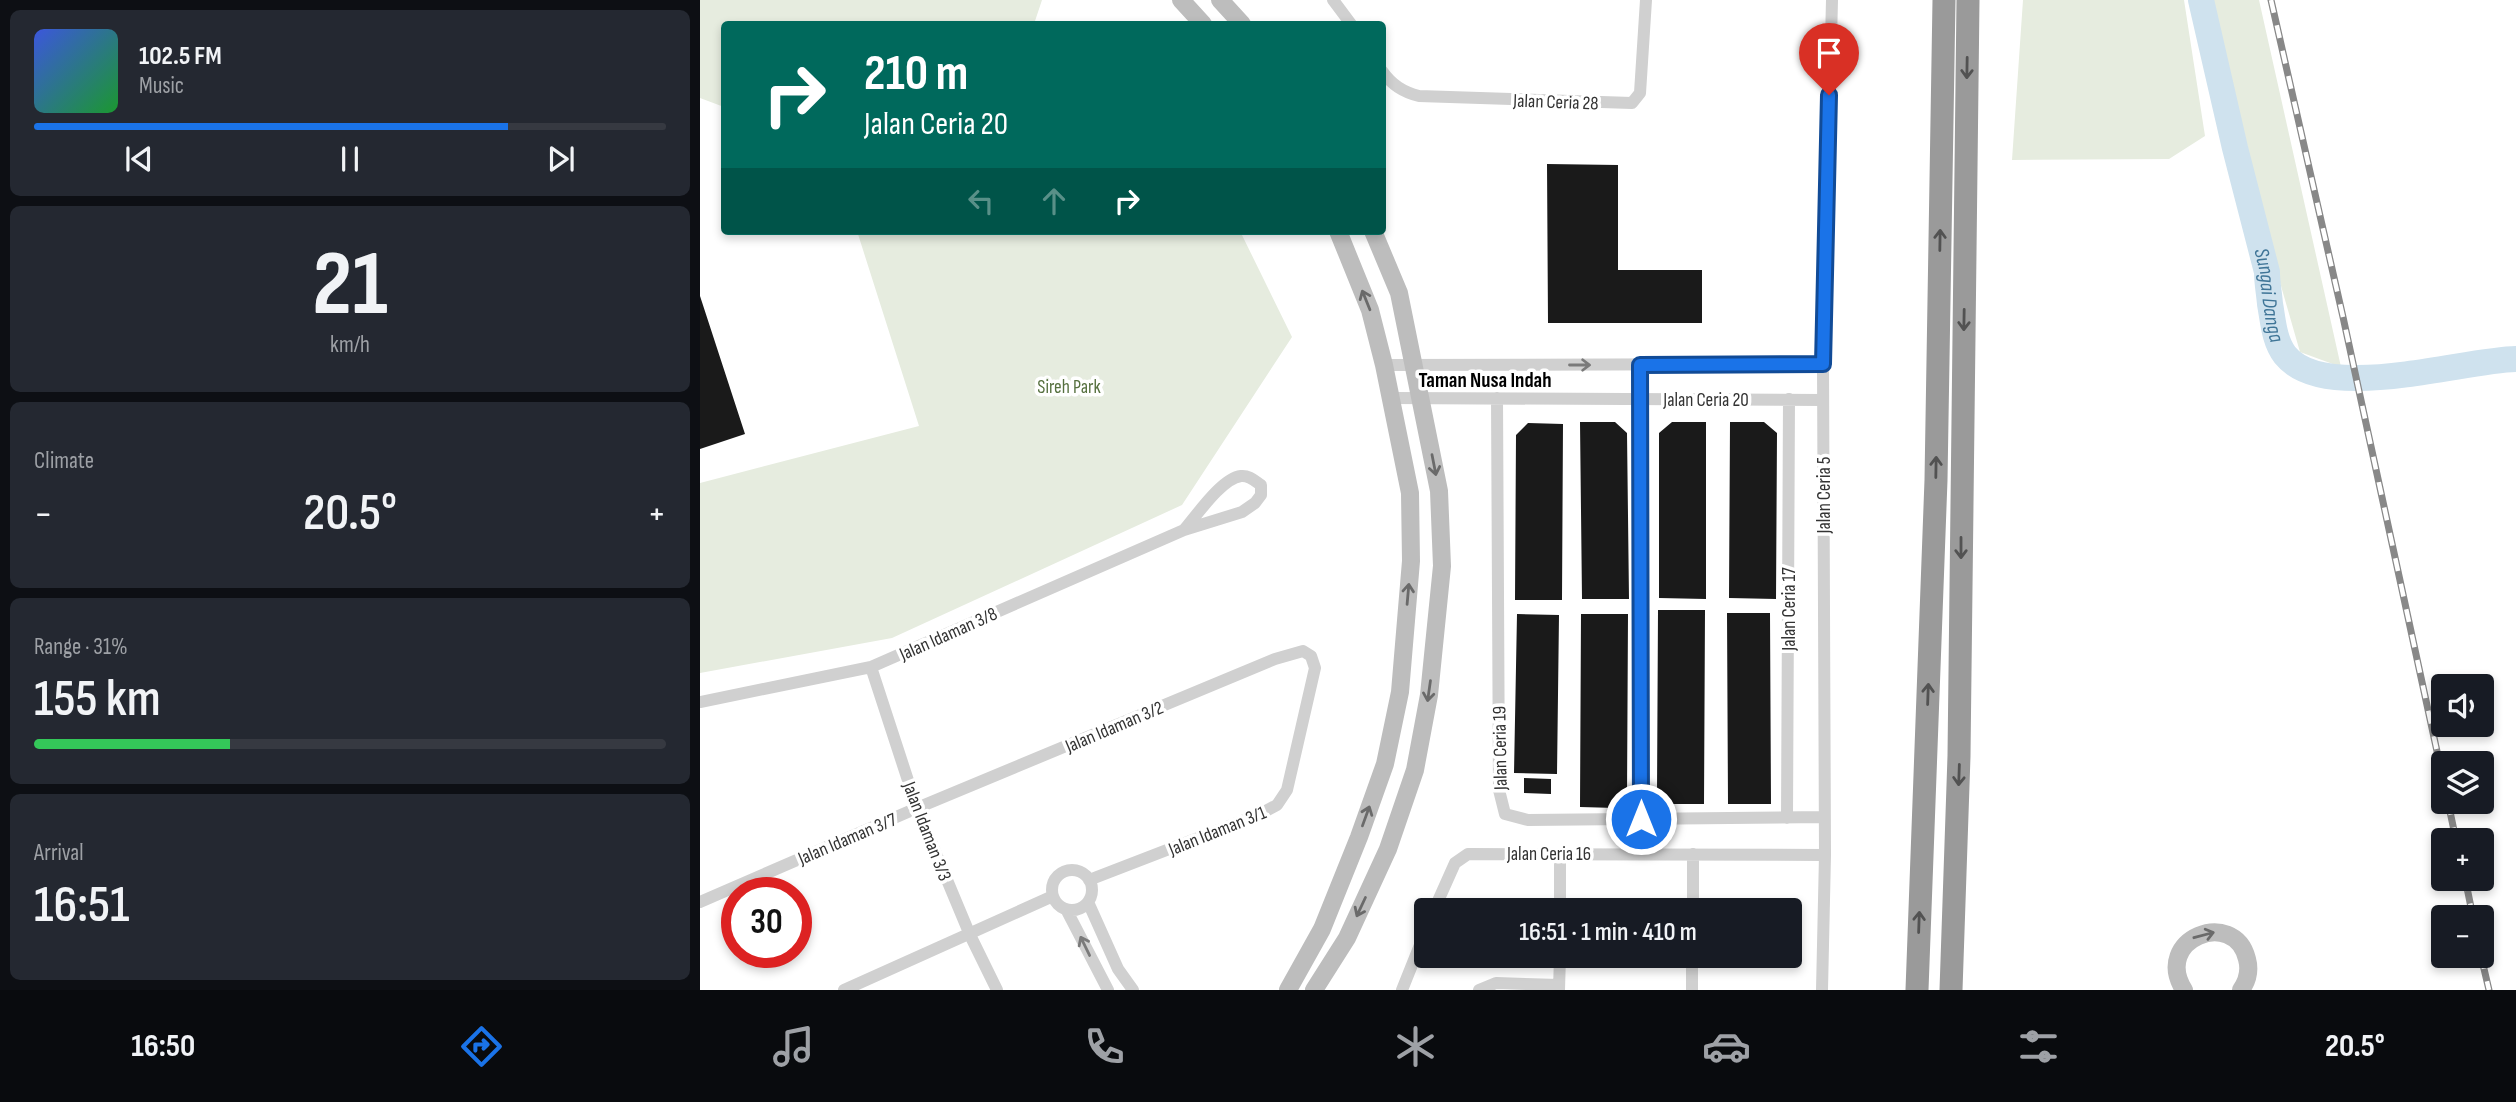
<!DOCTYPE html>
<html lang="en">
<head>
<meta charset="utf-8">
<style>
  body { margin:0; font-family:"Sofia Sans Condensed",sans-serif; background:#242831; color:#f1f3f6; height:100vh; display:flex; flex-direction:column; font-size:26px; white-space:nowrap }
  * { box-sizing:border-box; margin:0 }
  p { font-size:23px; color:#9ea1a6 }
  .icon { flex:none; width:38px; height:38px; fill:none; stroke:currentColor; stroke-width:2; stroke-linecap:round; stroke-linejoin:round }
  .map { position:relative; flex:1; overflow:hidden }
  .sheet { display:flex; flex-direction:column; gap:10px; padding:10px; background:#0d0f14; width:700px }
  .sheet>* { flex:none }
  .top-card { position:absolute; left:21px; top:21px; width:665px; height:214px; border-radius:7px; box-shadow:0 4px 10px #0003; background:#00695c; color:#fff; overflow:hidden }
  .tools { position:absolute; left:1731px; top:674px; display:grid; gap:14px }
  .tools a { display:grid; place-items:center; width:63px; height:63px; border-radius:7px; background:#171b24; box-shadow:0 4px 10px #0003; font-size:35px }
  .speed { position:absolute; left:21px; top:877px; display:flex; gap:14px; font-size:35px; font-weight:700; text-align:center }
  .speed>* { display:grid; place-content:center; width:91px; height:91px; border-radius:50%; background:#171b24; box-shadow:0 4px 10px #0003; line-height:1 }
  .speed .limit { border:10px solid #d22; background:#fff; color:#111 }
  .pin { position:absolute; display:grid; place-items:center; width:60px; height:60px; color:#fff; margin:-72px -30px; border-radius:50% 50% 50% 0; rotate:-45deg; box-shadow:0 0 7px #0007 }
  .pin .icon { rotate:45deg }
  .me { position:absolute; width:77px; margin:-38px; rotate:0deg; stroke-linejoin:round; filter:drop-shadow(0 0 5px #0008) }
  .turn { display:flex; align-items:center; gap:24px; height:147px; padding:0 28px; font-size:32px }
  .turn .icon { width:91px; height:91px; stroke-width:2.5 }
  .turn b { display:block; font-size:49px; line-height:60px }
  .lanes { display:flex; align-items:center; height:66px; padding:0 28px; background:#0003; justify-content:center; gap:35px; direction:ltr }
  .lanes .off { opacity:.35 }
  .big { font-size:52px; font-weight:600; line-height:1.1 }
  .sheet .card { flex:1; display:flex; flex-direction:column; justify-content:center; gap:10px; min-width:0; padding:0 24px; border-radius:10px; background:#242831 }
  .sheet .dial { align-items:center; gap:0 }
  .dial b { font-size:91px; line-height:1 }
  .song { display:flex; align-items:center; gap:21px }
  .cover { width:84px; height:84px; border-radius:10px; background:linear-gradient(135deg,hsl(230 70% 55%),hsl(130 70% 35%)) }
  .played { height:7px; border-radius:4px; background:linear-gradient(90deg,#1a73e8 75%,#363941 75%) }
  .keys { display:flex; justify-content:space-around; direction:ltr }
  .heat { display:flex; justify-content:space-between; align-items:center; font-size:38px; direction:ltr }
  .charge { height:10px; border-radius:5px; background:linear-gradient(90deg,#34c759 31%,#363941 0) }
  .trip { position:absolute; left:714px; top:898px; width:388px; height:70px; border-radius:7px; background:#171b24; box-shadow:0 4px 10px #0003; font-weight:600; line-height:70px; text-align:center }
  .tabs { display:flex; height:112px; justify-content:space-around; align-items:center; background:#090b0e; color:#9ea1a6 }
  .tabs .icon { width:49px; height:49px }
  .tabs .active { color:#1a73e8 }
  .tabs b { font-size:32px; color:#f1f3f6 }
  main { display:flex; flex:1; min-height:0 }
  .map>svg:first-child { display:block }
  .green { fill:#e6ecdf }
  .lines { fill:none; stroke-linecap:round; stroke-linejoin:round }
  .river { stroke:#cfe2ee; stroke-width:26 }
  .building { fill:#1a1a1a }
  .street { stroke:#d0d0d0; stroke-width:12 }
  .secondary { stroke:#bdbdbd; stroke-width:18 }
  .highway { stroke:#9a9a9a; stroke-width:23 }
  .rail-casing { stroke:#888; stroke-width:7 }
  .rail { stroke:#fff; stroke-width:4.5; stroke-dasharray:13; stroke-linecap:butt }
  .oneway { stroke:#525252 }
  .oneway2 { stroke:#6a6a6a }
  .oneway3 { stroke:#7a7a7a }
  .route-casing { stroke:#114b97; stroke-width:18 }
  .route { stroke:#1a73e8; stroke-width:12 }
  .labels { text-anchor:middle; stroke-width:7; stroke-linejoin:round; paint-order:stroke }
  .street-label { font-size:19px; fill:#333; stroke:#fff }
  .park-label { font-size:19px; fill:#56703f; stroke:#fff }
  .water-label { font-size:21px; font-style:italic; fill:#3f7597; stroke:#fff }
  .neighbourhood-label { font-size:21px; font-weight:bold; fill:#000; stroke:#fff }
</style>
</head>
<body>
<main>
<section class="sheet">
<div class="card">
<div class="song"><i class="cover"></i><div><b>102.5 FM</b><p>Music</p></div></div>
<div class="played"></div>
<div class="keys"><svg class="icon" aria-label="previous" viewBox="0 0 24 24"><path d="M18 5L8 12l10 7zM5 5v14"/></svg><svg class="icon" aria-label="pause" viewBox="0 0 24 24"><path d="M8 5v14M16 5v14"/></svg><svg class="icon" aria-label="next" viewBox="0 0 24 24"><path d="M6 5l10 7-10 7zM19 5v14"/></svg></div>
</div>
<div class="card dial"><b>21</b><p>km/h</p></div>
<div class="card"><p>Climate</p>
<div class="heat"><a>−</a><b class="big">20.5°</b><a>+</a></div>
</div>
<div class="card"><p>Range · 31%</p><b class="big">155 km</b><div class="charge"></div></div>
<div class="card"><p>Arrival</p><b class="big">16:51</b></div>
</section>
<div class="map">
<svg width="1816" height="990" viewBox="0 0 1816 990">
  <rect width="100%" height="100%" fill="#fff"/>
  <!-- green -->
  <path class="green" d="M0,0H342L334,24H24V107L0,98Z
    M1323,0H1484L1505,136L1469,159L1312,160Z
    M1513,0H1559L1641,367L1600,352L1569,244Z
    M157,231H540L592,337L482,505L192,638L0,673V483L219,426Z"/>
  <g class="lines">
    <!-- river -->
    <path class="river" id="s1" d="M1501,0L1535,148L1567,272C1567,283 1569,292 1570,304C1573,320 1574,341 1585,355C1624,404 1761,360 1816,359"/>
  </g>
  <!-- building -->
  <path class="building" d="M847,164L918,165V270H1002V323H848Z
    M0,296L45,434L0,449Z
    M880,422H915L927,433L929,599H882Z
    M972,422H1006V599L959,598V433Z
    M1030,422H1064L1077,433L1076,599L1029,598Z
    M828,423L863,424L862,600H815L816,435Z
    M958,610H1005L1004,804H968L957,793Z
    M1027,613H1070L1071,804H1028Z
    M817,614L859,615L857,774L814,773Z
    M881,614H928L927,797L916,808L880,807Z
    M824,778L851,779V794L824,793Z"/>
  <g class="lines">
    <!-- street -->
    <path class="street" d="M633,0L651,24
      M682,71C692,85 703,92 719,96L932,103L940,93L946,0
      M684,365L1123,364
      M940,365L941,819
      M691,398L1123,400
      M797,398L799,790L805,814L828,820L1124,817
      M171,667L217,808L270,935L297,990
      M0,702L171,667L484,530L542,512L555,503L561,495V485C555,481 549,475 541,476C522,478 497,515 484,530
      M1087,818L1089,399
      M352 890a20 20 0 1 1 40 0a20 20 0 1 1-40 0Z
      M0,902L217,808L575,659L603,651L611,656L615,668L587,790L577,805L560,814L389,880
      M388,902L418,969L433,990
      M366,909L408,990
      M734,910L755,863L768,854L1125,855
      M860,910V853
      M993,910V854
      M144,990L353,896
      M702,990L726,930
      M779,990L796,983L859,985
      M859,990L860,956
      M992,990V956
      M1122,990L1125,855L1123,364L1132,0"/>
    <!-- secondary -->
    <path class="secondary" d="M481,0L503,24
      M520,0L542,24
      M588,990L622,929L659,837L685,764L700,692L711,561L710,493L684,365L670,310L638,231
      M614,990L647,938L688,849L715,770L729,695L742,566L739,491L699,293L673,231
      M1484,990C1452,939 1534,907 1547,959C1550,970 1548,980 1541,990"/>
    <!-- highway -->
    <path class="highway" d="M1217,990L1236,480L1244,0
      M1251,990L1259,756L1268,0"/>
    <!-- rail casing -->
    <g class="rail-casing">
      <path id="rail" d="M1571,0L1643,317L1743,779
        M1748,802L1756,840
        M1765,878L1773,917
        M1781,956L1789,990"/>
    </g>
    <!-- rail -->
    <use href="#rail" class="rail"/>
  </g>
  <!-- one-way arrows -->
  <defs><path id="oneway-shaft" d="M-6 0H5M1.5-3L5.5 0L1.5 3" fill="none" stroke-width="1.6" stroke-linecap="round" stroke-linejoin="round" transform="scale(1.75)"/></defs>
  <g class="oneway">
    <use href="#oneway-shaft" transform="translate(1267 68) rotate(91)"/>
    <use href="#oneway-shaft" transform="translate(1240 240) rotate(-89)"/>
    <use href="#oneway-shaft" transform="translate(1264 320) rotate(91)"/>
    <use href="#oneway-shaft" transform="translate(1236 467) rotate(-89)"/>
    <use href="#oneway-shaft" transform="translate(1261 548) rotate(90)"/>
    <use href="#oneway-shaft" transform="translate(1228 694) rotate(-88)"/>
    <use href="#oneway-shaft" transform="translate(1259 775) rotate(92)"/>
    <use href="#oneway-shaft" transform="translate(1219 922) rotate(-88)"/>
  </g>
  <g class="oneway2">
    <use href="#oneway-shaft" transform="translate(666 300) rotate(-112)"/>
    <use href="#oneway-shaft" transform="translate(734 465) rotate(79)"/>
    <use href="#oneway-shaft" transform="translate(708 594) rotate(-85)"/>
    <use href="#oneway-shaft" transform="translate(729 691) rotate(98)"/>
    <use href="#oneway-shaft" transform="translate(666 816) rotate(-70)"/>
    <use href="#oneway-shaft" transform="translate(661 907) rotate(115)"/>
    <use href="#oneway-shaft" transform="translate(1504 935) rotate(-15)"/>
  </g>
  <g class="oneway3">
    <use href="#oneway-shaft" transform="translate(880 365)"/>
    <use href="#oneway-shaft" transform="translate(385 946) rotate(-116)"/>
  </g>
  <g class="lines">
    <!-- route casing -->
    <g class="route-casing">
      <path id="route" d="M941,819L940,365L1123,364L1129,95"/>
    </g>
    <!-- route -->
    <use href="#route" class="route"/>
  </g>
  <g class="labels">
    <!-- street labels -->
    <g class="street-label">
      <text transform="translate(856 101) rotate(2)" y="7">Jalan Ceria 28</text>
      <text x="1006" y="406">Jalan Ceria 20</text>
      <text transform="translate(1123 495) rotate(-90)" y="7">Jalan Ceria 5</text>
      <text transform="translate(1088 609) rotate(-90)" y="7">Jalan Ceria 17</text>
      <text transform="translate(248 633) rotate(-24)" y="7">Jalan Idaman 3/8</text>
      <text transform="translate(414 726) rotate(-23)" y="7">Jalan Idaman 3/2</text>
      <text transform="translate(799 748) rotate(-91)" y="7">Jalan Ceria 19</text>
      <text transform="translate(517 830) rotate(-22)" y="7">Jalan Idaman 3/1</text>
      <text transform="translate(228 831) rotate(69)" y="7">Jalan Idaman 3/3</text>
      <text transform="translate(147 838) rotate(-23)" y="7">Jalan Idaman 3/7</text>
      <text x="849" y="860">Jalan Ceria 16</text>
    </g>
    <!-- park labels -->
    <g class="park-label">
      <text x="369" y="393">Sireh Park</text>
    </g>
    <!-- water labels -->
    <g class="water-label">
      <text dy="7" stroke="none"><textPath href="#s1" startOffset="303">Sungai Danga</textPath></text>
    </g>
    <!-- neighbourhood labels -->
    <g class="neighbourhood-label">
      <text x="785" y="387">Taman Nusa Indah</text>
    </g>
  </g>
</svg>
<div class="tools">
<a><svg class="icon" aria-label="sound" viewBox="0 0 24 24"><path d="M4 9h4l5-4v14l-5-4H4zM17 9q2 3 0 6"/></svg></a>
<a><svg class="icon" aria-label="layers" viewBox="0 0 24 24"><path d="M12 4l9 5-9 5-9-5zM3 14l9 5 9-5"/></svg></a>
<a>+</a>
<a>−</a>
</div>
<div class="speed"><div class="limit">30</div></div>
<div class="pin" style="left:1129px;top:95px;background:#d93025"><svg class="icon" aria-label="arrive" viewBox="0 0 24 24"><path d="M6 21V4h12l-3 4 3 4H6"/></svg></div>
<svg class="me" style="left:941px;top:819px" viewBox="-20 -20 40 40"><circle r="17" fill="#1a73e8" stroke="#fff" stroke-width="3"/><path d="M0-11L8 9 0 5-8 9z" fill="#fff"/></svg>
<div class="trip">16:51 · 1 min · 410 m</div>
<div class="top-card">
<div class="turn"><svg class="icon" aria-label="right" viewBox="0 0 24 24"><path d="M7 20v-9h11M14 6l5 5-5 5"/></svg><div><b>210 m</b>Jalan Ceria 20</div></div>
<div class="lanes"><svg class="icon off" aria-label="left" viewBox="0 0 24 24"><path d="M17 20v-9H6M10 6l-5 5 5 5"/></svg><svg class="icon off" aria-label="ahead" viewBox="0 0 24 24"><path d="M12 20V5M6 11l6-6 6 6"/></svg><svg class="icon" aria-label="right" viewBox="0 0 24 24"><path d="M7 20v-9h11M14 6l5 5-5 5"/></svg></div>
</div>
</div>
</main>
<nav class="tabs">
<b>16:50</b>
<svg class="icon active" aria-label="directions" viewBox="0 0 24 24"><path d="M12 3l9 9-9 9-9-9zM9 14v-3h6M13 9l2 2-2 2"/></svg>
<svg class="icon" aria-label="music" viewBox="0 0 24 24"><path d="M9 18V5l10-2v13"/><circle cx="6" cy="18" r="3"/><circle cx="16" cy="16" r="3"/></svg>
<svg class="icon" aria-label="phone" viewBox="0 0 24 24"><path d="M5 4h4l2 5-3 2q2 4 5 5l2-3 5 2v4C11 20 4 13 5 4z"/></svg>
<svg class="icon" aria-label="climate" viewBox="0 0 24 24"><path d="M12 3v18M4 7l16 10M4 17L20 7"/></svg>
<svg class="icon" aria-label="car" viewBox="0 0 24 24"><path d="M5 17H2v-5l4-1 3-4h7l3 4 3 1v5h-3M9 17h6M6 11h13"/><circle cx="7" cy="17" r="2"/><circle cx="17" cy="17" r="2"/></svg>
<svg class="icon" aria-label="filters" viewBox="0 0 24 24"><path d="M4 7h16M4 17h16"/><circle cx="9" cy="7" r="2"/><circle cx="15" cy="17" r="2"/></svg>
<b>20.5°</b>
</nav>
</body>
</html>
